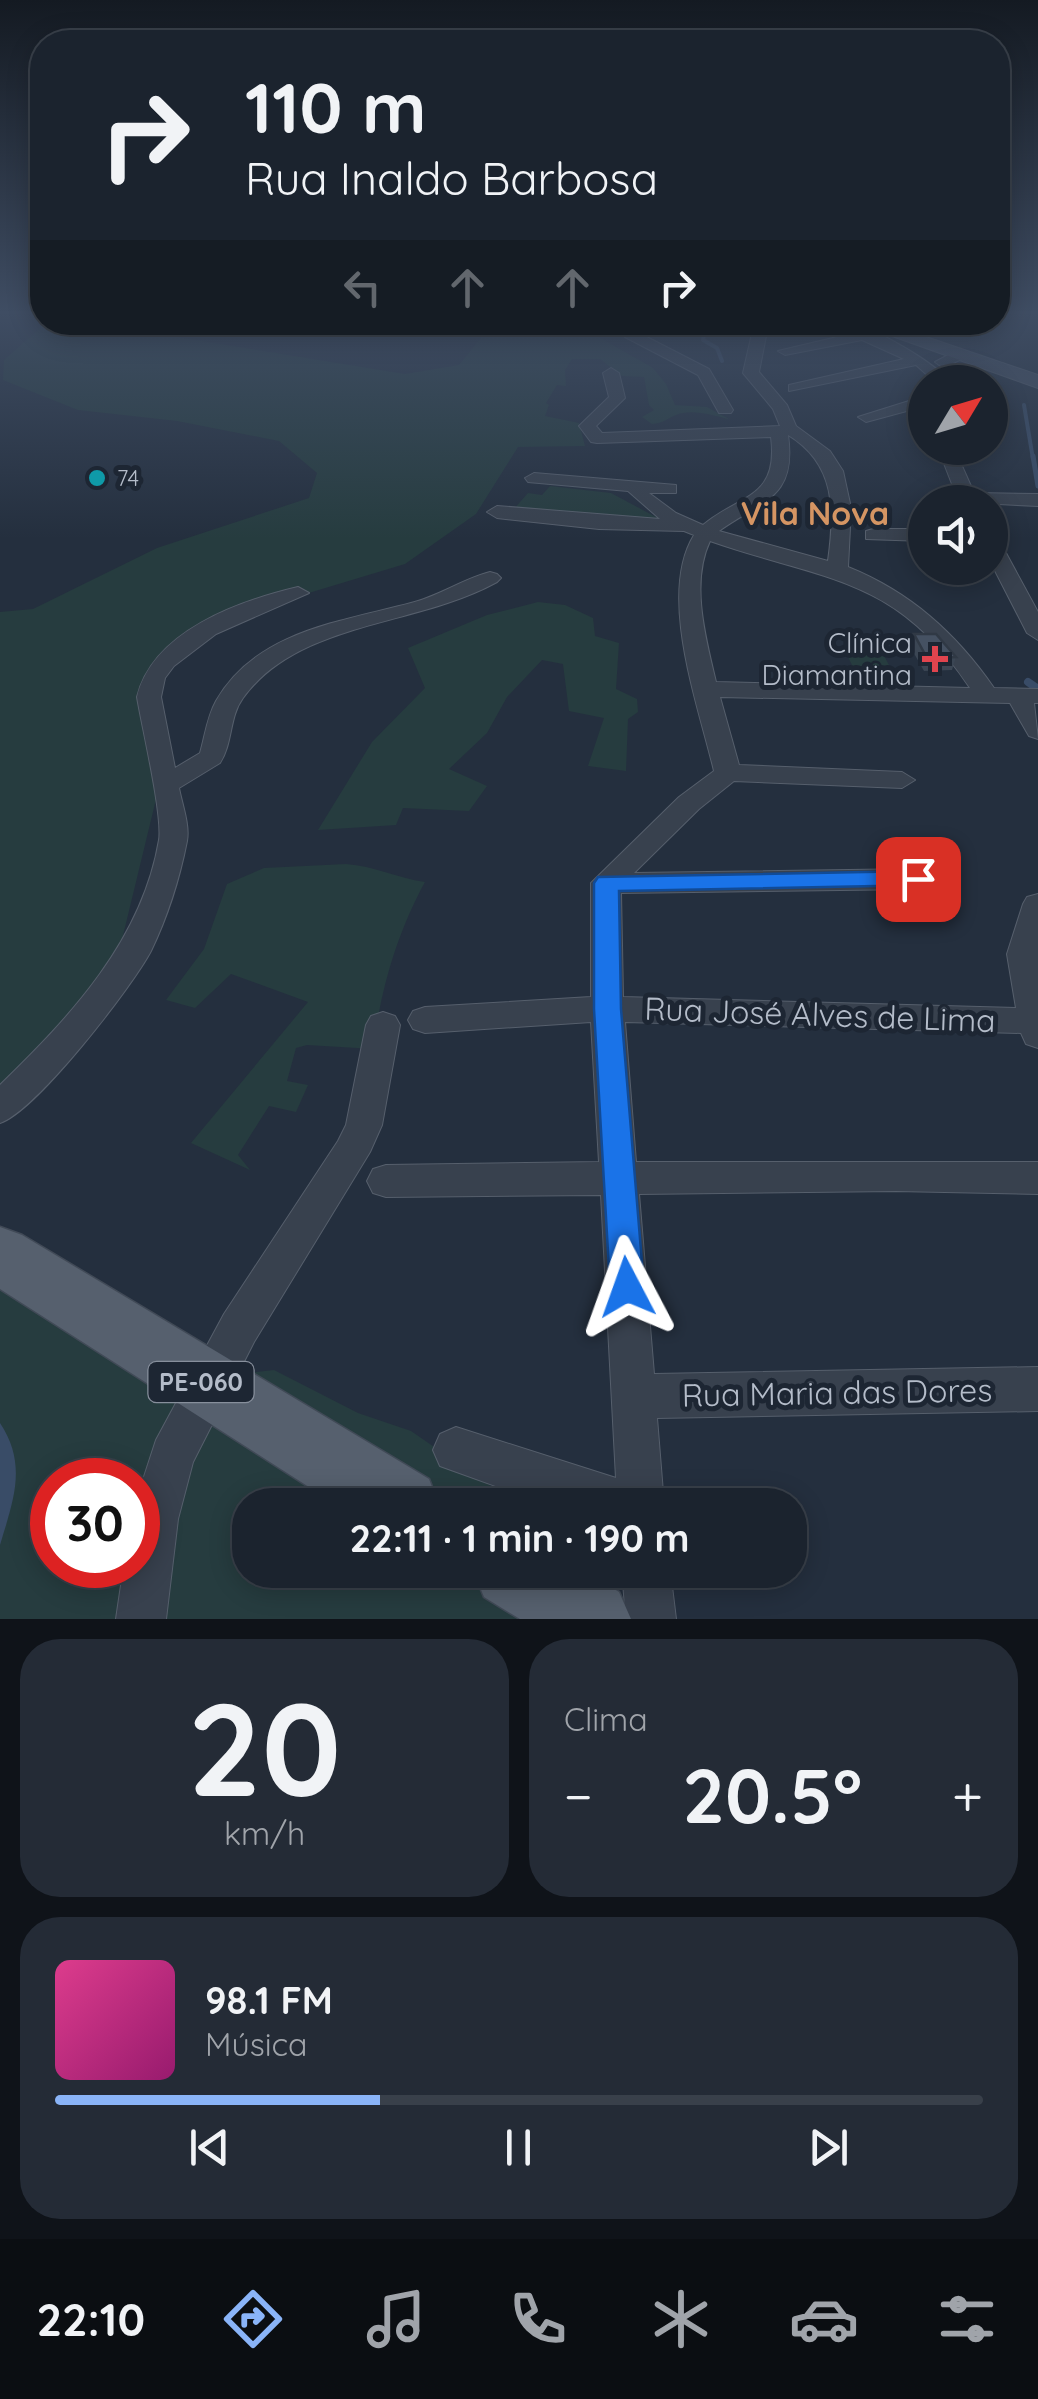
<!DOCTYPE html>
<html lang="pt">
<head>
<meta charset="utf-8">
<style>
  body { margin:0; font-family:Quicksand,sans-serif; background:#242b36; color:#f1f3f6; height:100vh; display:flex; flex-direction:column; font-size:38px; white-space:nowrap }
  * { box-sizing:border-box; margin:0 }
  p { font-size:32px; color:#a0a4aa }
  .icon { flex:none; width:55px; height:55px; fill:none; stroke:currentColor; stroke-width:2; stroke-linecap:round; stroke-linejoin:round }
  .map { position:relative; height:1619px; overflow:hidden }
  .sheet { display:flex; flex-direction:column; gap:20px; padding:20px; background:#0f1319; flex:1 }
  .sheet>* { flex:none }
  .hud { position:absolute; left:30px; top:30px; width:980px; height:305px; border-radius:40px; box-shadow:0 5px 25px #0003,0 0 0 2px #39404a; background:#1b232e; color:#f1f3f6; overflow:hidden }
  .needle { width:65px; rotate:52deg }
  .buttons { position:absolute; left:908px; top:365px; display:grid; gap:20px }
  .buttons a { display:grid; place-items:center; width:100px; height:100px; border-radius:50%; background:#1b232e; box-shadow:0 5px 25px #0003,0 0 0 2px #39404a; font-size:50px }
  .speed { position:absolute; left:30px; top:1458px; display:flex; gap:20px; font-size:50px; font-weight:700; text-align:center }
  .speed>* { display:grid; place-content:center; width:130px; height:130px; border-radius:50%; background:#1b232e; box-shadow:0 5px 25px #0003,0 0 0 2px #39404a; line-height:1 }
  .speed .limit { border:15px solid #d22; background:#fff; color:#111 }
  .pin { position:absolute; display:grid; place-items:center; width:85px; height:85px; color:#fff; margin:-42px; border-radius:20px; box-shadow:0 5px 15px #0006 }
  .me { position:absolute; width:110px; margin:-55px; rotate:356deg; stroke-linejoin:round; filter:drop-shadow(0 0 8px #0008) }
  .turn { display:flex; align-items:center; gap:35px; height:210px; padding:0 50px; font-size:45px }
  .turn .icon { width:130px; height:130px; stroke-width:2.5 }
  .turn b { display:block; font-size:70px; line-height:85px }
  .lanes { display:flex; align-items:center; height:95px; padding:0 50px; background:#0003; justify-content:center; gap:50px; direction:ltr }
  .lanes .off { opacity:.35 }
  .big { font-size:75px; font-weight:700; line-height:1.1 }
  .sheet .card { flex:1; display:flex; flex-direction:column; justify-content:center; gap:15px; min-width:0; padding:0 35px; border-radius:40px; background:#242b36 }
  .sheet .dial { align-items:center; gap:0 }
  .dial b { font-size:130px; line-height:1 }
  .song { display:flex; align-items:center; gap:30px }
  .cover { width:120px; height:120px; border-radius:15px; background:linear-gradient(135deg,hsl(330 70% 55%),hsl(320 70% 35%)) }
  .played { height:10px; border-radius:5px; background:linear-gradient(90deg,#8ab4f8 35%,#39404a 35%) }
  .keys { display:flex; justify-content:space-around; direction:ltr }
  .heat { display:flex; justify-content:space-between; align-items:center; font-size:55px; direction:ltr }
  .sheet .tiles { flex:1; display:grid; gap:20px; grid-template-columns:1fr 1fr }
  .card:last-child { grid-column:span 2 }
  .trip { position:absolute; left:232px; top:1488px; width:575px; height:100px; border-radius:40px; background:#1b232e; box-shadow:0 5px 25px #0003,0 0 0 2px #39404a; font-weight:700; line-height:100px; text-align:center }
  .tabs { display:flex; height:160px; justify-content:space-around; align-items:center; background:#0b0e12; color:#a0a4aa }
  .tabs .icon { width:70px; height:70px }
  .tabs .selected { color:#8ab4f8 }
  .tabs b { font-size:45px; color:#f1f3f6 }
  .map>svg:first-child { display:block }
  .green { fill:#263c3f; fill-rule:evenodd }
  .water { fill:#394c67 }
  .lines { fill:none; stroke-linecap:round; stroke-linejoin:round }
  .stream-far2 { stroke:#394c67; stroke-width:4 }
  .stream-far1 { stroke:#394c67; stroke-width:5 }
  .stream { stroke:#394c67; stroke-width:8 }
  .street-casing { stroke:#565f6c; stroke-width:2 }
  .secondary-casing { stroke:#565f6c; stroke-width:2 }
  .primary-casing { stroke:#414a57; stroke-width:3 }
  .street { fill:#38414e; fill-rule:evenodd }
  .secondary { fill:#465061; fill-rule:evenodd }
  .primary { fill:#56606e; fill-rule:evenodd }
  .wall { fill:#3b4654 }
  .building { fill:#455162; stroke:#303945; stroke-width:2.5 }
  .route { fill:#1a73e8; stroke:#114b97; stroke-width:2.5 }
  .culture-dot { fill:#0f9aa8; stroke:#1d2633; stroke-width:4 }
  .health-dot { fill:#e0444e; stroke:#1d2633; stroke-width:4 }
  .labels { text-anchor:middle; stroke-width:10; stroke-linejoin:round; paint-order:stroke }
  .far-poi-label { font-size:22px; fill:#b4bcc9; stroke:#1d2633; text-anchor:start }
  .shield { fill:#1d2633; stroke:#878f9c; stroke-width:2.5 }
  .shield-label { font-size:25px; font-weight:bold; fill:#b4bcc9 }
  .poi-label { font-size:28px; fill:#b4bcc9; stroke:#1d2633; text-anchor:end }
  .far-district-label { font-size:32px; font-weight:bold; fill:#d59563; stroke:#1d2633 }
  .near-street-label { font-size:32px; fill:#b4bcc9; stroke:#1d2633 }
</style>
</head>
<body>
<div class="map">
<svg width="1038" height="1619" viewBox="0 0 1038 1619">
  <rect width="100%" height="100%" fill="#242f3e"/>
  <!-- green -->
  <path class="green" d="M47,322L136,323L147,332L405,374L459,365L493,323H593L588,331L653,368L666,384L675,405L707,407L729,419C714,416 692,408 676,415C666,419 664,423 652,424L642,417L654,410L649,405L644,377L622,376L600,359H572L565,370L566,386L557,385L546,403L549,405L545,416L579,423L585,446L518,447L476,514L405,564L242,613L161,664L159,787L119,952L64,1029L0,1095V612L33,609L157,548L309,498L317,473L279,441L177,421L78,410L3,380L4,360Z
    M550,486L611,493L669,524L513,510L528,493L542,495Z
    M538,602L565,605L593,618L595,636L619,643L616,689L637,699L638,712L628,719L626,771L588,766L604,718L569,711L563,664L542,660L507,697L487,733L449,769L487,786L469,811L403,808L396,825L318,830L372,742L425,688L408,648L487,615Z
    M880,648L900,686L863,687L844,649Z
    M346,864C374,866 397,878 425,882C398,931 379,993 374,1049L307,1045L296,1048L287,1081L308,1085L296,1112L269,1106L238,1155L250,1170L191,1143L308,1002L231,974L195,1008L166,1000L204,949L227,884L264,868Z
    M0,1283L414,1505H250V1570H527L613,1619H0ZM52,1480H138V1565H52Z
    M274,1370L358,1413L411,1431L504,1495L501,1505H452L248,1373Z"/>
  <!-- water -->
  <path class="water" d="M0,1423C28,1465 13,1501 0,1545Z"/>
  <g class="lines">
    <!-- stream-far2 -->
    <path class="stream-far2" d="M706,322L703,340L717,348L722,361
      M1024,405L1033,459"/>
    <!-- stream-far1 -->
    <path class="stream-far1" d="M1033,456L1038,486"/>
    <!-- stream -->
    <path class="stream" d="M1028,682L1038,689"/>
    <!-- street casing -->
    <g class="street-casing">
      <path id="street" d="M621,322H635L637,332L709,369L733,410L731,413H719L698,375L625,337Z
        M760,322H776L767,331L759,372L787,405L796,426L830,451L843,471L851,508L848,567C910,592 956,633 994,688L1038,689V703H1034L1038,739L1029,736L1010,703L720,697L739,765L902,772L915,780L902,788L734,781L699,809L634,873L918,869L928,872L933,879L928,886L918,889L621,893L623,997L1016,1008L1007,954L1023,904L1027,897L1038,894V1048L1026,1044L1021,1033L625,1022L636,1162H1038V1194L896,1191L639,1194L654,1374L1038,1367V1411L657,1418L664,1505H548L440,1466L433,1450L440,1434L456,1427L616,1478L601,1195L386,1197L373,1193L367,1181L373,1169L386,1165L599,1162L591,1022L425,1033L413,1029L408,1020L413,1011L425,1007L591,997V883L679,797L714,771C699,707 657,595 694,535L684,531L599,529L497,518L487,512L497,506L660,519L628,491L528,482L525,478L534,473L676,485V493H649L676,513L703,525C740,494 779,499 771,437L597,443L591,442L579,426L609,397L603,373L611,368L619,373L625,398L596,426L602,433L780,426L773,409L743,373L753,329ZM788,435C836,464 835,511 828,561L719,531C762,500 797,499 788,435ZM710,541C824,581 895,575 970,688L716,682C706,639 690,583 710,541Z
        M841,322C867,322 932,361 951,382H935L916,365L789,391V385L904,359L862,340L785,355L778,351L850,334Z
        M952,353H962V359L953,363L980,382H963L935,362Z
        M925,396V406L866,422L858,417Z
        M938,448H954L974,493L1038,494V506L959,502Z
        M873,529H925V541L866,539V531Z
        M990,536L1000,542L1038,612V640L1027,633L990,561Z
        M490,572L497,574L501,578L497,582C415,627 299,621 243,698C229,717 233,743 220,763L179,788C182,804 190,825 187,841C180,877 167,918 151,951C132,987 36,1111 0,1123V1085C70,1017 142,941 159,840C163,816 142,727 137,697C153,631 239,601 298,587L309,593L216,634L174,666L165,678L161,697L175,768L200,753C205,736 207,717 216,701C256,631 340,622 411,603C439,596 463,579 490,572Z
        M383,1012L395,1016L400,1025L382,1125L370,1152L254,1342L193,1462L178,1519L166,1619H116L124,1565H138V1495L156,1440L224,1314L338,1141L346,1125L366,1025L371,1016Z
        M622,1570H670L676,1619H626Z"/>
    </g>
    <!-- secondary casing -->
    <g class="secondary-casing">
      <path id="secondary" d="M853,322H882L1038,375V388Z"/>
    </g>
    <!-- primary casing -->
    <g class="primary-casing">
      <path id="primary" d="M0,1227L22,1235L429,1479L439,1505H337L0,1289Z
        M473,1570H583L619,1592L631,1619H520L484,1597Z"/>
    </g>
    <!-- street -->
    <use href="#street" class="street"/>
    <!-- secondary -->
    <use href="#secondary" class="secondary"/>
    <!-- primary -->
    <use href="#primary" class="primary"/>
  </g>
  <!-- wall -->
  <path class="wall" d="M914,634L956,657L952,670L924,671L911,648Z"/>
  <!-- building -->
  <path class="building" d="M914,634H936L956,657L927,658Z"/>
  <!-- sky -->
  <linearGradient id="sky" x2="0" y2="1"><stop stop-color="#141a22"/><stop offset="0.58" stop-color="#3f4d63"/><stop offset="1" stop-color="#3f4d63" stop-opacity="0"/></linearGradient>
  <rect width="1038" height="539" fill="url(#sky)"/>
  <!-- route -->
  <path class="route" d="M918,871L931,879L927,885L619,891L621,1009L644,1287L639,1298L627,1303L615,1298L610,1287L594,1009V883L598,877Z"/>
  <!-- markers -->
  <circle class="culture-dot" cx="97" cy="478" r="10"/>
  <path class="health-dot" d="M930 644h10v10h10v10h-10v10h-10v-10h-10v-10h10z"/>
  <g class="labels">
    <!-- far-poi labels -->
    <g class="far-poi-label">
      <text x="117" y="486">74</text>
    </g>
    <!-- shield labels -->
    <rect class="shield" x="148.5" y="1362" width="105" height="40" rx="8"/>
    <g class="shield-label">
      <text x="201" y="1391">PE-060</text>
    </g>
    <!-- poi labels -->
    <g class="poi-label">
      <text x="912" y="653">Clínica<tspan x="912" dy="32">Diamantina</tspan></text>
    </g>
    <!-- far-district labels -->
    <g class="far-district-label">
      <text x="815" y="525">Vila Nova</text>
    </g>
    <!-- near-street labels -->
    <g class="near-street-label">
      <text transform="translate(820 1015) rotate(2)" y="11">Rua José Alves de Lima</text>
      <text transform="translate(837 1393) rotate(-1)" y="11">Rua Maria das Dores</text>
    </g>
  </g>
</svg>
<div class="buttons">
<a><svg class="needle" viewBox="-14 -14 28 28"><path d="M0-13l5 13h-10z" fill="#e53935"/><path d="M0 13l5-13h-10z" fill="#a0a4aa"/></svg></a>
<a><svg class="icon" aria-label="sound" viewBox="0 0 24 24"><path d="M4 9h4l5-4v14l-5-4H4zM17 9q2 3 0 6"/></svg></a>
</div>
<div class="speed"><div class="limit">30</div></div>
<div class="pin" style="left:918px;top:879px;background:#d93025"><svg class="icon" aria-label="arrive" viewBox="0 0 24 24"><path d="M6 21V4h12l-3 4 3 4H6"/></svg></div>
<svg class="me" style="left:627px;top:1287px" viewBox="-20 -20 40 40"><path d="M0-17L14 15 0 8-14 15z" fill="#1a73e8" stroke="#fff" stroke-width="4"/></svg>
<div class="trip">22:11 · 1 min · 190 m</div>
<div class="hud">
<div class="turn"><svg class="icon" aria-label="right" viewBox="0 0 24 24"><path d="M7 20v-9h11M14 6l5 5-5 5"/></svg><div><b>110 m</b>Rua Inaldo Barbosa</div></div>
<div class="lanes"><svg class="icon off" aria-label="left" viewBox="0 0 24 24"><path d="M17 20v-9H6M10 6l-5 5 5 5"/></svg><svg class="icon off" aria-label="ahead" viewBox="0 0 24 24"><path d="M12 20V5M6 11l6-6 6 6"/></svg><svg class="icon off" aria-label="ahead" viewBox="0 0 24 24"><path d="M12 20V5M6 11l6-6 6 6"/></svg><svg class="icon" aria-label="right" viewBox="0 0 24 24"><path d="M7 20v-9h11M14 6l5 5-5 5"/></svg></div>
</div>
</div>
<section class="sheet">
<div class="tiles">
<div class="card dial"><b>20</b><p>km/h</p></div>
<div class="card"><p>Clima</p>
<div class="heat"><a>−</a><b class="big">20.5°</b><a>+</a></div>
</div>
<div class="card">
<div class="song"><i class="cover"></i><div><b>98.1 FM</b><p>Música</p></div></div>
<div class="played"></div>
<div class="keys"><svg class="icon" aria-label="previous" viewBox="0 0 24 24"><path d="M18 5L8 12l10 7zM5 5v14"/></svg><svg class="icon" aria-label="pause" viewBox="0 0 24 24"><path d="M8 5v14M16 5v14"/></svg><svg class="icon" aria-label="next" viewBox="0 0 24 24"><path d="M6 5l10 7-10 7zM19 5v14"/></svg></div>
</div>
</div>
</section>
<nav class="tabs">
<b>22:10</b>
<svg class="icon selected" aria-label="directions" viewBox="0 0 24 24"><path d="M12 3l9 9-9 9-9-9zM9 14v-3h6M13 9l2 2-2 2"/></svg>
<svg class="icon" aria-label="music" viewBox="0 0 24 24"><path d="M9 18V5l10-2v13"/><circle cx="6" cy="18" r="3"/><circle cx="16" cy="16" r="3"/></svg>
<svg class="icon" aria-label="phone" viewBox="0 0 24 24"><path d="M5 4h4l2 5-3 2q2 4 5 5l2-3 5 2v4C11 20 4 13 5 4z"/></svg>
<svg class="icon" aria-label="climate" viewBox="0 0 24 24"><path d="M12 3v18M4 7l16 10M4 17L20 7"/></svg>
<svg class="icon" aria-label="car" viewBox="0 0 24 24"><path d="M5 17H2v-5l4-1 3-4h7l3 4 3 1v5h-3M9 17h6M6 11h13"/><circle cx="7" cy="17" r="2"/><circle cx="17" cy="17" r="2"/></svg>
<svg class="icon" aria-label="filters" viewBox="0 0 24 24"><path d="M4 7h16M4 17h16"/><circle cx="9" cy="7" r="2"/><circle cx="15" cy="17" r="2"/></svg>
</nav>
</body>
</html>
